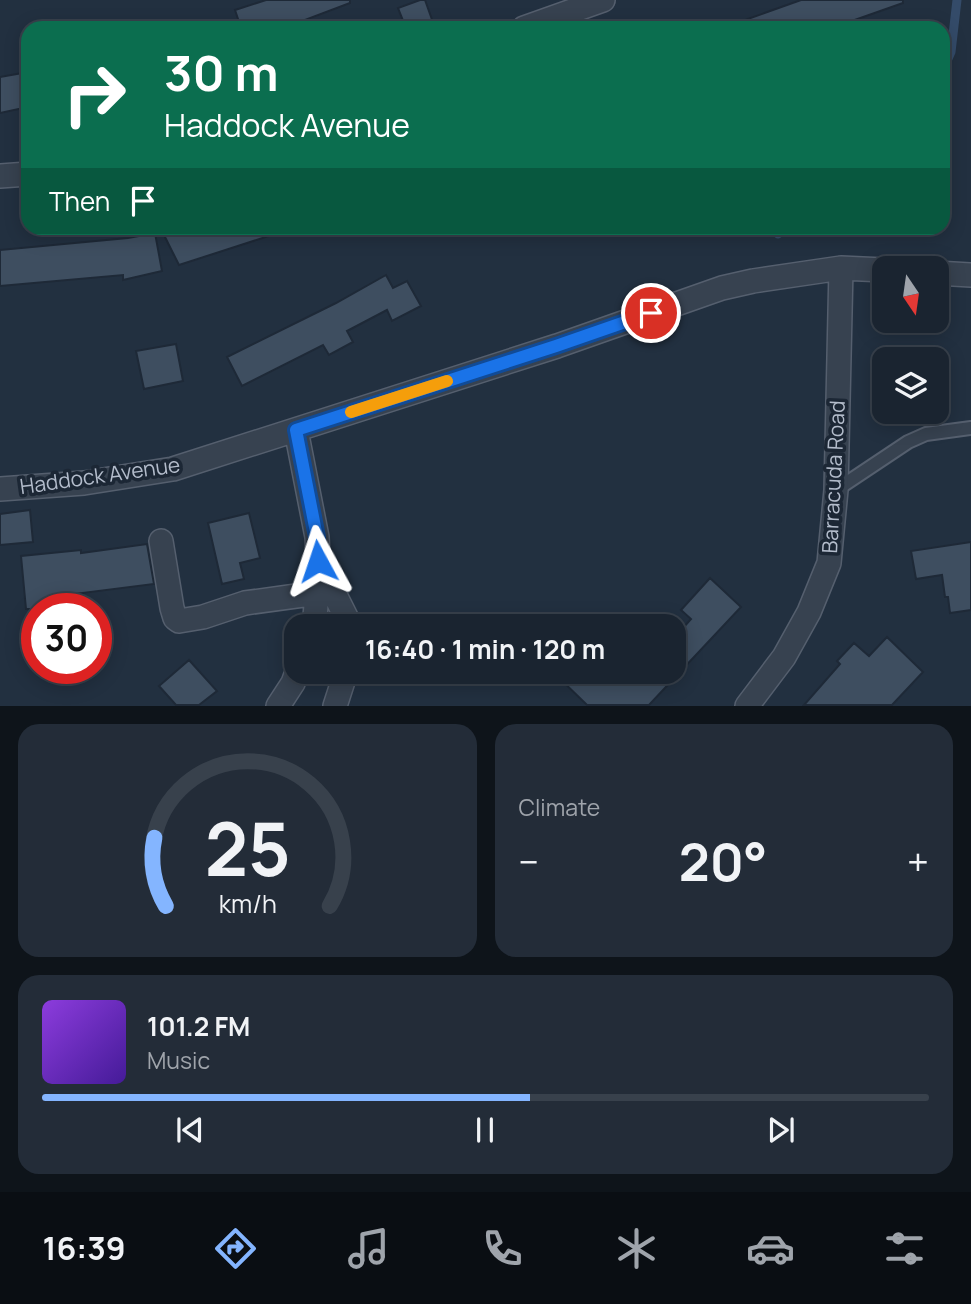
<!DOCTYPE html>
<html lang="en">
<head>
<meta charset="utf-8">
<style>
  body { margin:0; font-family:Manrope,sans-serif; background:#232c38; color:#f1f3f6; height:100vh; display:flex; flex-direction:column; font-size:26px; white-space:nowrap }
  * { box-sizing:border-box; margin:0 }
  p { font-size:23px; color:#9fa4ab }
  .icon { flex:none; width:38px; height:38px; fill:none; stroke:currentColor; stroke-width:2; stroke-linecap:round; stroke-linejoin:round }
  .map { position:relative; height:706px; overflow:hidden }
  .panel { display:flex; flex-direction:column; gap:18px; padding:18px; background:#0e141a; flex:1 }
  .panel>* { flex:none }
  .top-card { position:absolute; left:21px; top:21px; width:929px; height:214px; border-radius:21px; box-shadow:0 4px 18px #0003,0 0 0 2px #38414c; background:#0b6e4f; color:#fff; overflow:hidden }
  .needle { width:46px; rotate:167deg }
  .fabs { position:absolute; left:872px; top:256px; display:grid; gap:14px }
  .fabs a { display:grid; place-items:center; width:77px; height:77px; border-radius:14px; background:#1a2430; box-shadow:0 4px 18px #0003,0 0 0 2px #38414c; font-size:35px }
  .speed { position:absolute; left:21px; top:593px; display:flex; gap:14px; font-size:35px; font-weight:700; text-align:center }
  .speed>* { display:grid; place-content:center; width:91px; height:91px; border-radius:50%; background:#1a2430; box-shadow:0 4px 18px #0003,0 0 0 2px #38414c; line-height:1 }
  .speed .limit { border:10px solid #d22; background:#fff; color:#111 }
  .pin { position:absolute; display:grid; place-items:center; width:60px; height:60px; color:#fff; margin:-30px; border:4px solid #fff; border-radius:50%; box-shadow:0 2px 7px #0007 }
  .me { position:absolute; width:77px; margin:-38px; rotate:355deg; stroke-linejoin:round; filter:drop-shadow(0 0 5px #0008) }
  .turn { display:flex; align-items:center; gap:24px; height:147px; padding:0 28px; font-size:32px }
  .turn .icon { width:91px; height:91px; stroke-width:2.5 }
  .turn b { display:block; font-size:49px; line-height:60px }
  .then { display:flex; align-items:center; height:66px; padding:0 28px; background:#0003; gap:14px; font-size:26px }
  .big { font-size:52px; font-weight:700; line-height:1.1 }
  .panel .widget { flex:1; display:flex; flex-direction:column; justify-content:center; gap:10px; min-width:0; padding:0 24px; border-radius:21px; background:#232c38 }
  .panel .dial { align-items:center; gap:0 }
  .dial svg { height:182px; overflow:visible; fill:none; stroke:#38414c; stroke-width:7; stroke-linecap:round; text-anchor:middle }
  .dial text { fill:#f1f3f6; stroke:none }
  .song { display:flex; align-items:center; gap:21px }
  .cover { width:84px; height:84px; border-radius:10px; background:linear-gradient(135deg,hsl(270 70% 55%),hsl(260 70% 35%)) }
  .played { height:7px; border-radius:4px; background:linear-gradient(90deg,#84b5ff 55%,#38414c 55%) }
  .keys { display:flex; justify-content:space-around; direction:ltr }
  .heat { display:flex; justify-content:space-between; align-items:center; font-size:38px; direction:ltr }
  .panel .tiles { flex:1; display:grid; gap:18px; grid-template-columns:1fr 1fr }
  .widget:last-child { grid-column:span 2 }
  .trip { position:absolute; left:284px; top:614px; width:402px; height:70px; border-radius:21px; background:#1a2430; box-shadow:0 4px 18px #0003,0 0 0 2px #38414c; font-weight:700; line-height:70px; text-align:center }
  .tab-bar { display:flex; height:112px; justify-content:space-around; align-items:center; background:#0a0e13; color:#9fa4ab }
  .tab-bar .icon { width:49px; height:49px }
  .tab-bar .active { color:#84b5ff }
  .tab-bar b { font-size:32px; color:#f1f3f6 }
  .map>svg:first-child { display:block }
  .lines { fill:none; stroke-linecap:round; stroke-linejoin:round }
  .stream { stroke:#344b69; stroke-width:9 }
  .building { fill:#3e4e60; stroke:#1e2937; stroke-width:2 }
  .service-casing { stroke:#555f6e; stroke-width:16 }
  .minor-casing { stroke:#555f6e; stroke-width:26 }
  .service { stroke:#374250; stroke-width:12 }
  .minor { stroke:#374250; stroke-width:23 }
  .route-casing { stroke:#114b97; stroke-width:18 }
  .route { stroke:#1a73e8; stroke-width:12 }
  .slow { stroke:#f59e0b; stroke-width:12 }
  .labels { text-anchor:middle; stroke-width:7; stroke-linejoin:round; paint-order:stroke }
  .street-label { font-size:21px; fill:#b3bccb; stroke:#1c2735 }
</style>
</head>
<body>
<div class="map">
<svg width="971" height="706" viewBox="0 0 971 706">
  <rect width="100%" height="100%" fill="#223040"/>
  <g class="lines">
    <!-- stream -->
    <path class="stream" d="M943,70L951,52L957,0
      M778,234L783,228"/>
  </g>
  <!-- building -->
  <path class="building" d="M266,0H350V3L302,21L304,28H241L235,10Z
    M420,0H425L435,28H406L398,8Z
    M801,0H903V3L832,28H731V25Z
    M28,72V107L0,113V77Z
    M181,228H280L281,232L179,265L162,231Z
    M155,233L162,271L123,280V275L0,286V250L128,238Z
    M386,275L393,288L407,281L421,306L392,321L387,310L347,331L353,342L329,355L323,345L242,386L227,357L336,303Z
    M176,344L183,381L144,389L136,351Z
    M30,510L33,542L0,545V514Z
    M249,513L260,558L240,563L244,579L222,584L208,523Z
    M971,542V610L950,613L948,597H945L942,575L916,579L911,551Z
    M147,544L154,584L66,595L67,609H26L21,556L81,550V553Z
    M710,578L741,607L649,705H587L553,672H674V638L691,619L681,610Z
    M887,637L923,672L892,705H804L840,664L837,661L854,643L869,656Z
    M189,660L217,691L199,705H176L159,686Z"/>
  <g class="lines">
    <!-- service casing -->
    <g class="service-casing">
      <path id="service" d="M836,490L908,442L926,434L971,428"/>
    </g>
    <!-- minor casing -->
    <g class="minor-casing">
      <path id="minor" d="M524,28L603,0
        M0,176L28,174
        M936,273L971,275
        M296,430L317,537L319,575L314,626
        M0,489L84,483L173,469L557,346L722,288L753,281L841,268L884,270
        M161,541L172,608L175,618L179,621L203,617L245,603L318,593
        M321,567L347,619L348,626
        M278,706L293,683L297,672
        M335,706L346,672
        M747,706L784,657L809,612L829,563L836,490L841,268"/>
    </g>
    <!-- service -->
    <use href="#service" class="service"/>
    <!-- minor -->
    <use href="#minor" class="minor"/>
  </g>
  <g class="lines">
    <!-- route casing -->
    <g class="route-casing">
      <path id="route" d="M318,561L317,537L296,430L556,346L651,313"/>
    </g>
    <!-- route -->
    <use href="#route" class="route"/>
    <!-- slow -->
    <path class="slow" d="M351,412L447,381"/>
  </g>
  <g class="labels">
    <!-- street labels -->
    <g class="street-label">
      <text transform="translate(100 476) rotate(-8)" y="7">Haddock Avenue</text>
      <text transform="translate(834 477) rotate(-87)" y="7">Barracuda Road</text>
    </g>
  </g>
</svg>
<div class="fabs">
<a><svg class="needle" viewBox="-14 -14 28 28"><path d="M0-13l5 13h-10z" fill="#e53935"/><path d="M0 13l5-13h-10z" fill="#9fa4ab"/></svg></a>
<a><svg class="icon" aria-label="layers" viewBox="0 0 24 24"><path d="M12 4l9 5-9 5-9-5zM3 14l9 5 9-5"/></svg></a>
</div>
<div class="speed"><div class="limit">30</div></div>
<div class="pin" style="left:651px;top:313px;background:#d93025"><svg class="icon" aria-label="arrive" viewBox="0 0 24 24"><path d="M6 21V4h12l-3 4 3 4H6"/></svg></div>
<svg class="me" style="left:318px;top:561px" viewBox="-20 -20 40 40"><path d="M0-17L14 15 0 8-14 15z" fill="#1a73e8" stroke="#fff" stroke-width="4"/></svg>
<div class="trip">16:40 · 1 min · 120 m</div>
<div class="top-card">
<div class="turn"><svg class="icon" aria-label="right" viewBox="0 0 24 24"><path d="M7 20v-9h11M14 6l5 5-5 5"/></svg><div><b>30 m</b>Haddock Avenue</div></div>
<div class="then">Then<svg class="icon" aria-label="arrive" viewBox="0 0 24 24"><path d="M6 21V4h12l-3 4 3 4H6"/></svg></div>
</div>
</div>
<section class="panel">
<div class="tiles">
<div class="widget dial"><svg viewBox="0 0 100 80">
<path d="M14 69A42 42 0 1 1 86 69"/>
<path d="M14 69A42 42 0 0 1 9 39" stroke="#84b5ff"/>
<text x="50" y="56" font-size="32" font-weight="700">25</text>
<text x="50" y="72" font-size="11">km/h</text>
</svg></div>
<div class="widget"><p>Climate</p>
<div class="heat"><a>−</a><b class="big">20°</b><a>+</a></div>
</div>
<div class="widget">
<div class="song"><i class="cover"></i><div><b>101.2 FM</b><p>Music</p></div></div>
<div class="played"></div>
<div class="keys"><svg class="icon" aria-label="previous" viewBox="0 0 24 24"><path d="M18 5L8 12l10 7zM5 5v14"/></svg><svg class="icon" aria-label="pause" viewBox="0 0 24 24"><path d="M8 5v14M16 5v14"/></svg><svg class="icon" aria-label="next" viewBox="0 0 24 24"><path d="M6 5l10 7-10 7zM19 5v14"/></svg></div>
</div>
</div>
</section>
<nav class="tab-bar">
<b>16:39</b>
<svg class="icon active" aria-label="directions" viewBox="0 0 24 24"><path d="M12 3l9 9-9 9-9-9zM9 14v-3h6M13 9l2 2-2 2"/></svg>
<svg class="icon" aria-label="music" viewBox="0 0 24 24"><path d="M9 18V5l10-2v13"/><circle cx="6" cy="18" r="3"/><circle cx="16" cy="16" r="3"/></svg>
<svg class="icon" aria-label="phone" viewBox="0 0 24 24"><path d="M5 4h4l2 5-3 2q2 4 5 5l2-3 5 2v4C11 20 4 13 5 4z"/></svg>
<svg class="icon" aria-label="climate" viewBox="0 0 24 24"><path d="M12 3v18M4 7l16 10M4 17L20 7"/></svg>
<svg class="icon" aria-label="car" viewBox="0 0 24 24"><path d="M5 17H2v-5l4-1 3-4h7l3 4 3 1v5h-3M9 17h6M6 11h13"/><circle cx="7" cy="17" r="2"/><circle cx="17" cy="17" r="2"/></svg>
<svg class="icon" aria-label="filters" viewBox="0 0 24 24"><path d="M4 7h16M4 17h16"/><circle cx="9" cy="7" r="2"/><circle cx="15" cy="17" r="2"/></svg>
</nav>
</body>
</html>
